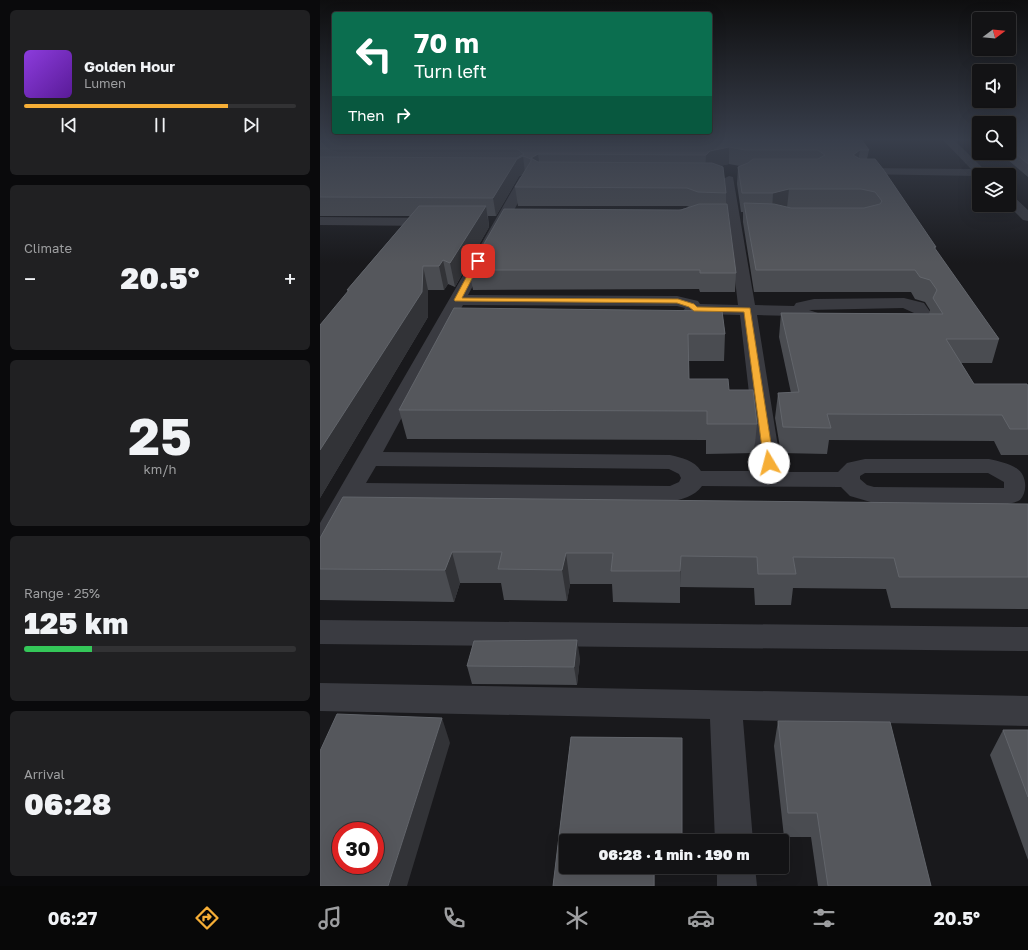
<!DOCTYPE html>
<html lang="en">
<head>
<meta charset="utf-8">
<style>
  body { margin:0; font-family:"Golos Text",sans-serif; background:#202022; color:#f1f3f6; height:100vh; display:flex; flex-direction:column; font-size:15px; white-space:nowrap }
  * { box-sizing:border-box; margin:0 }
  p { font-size:13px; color:#9d9ea0 }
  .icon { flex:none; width:22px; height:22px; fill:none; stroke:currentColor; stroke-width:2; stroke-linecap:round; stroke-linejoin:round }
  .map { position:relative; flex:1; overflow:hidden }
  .panel { display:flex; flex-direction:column; gap:10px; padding:10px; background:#0a0a0c; width:320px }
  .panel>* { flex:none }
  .hud { position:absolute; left:12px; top:12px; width:380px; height:122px; border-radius:4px; box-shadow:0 4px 16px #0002,0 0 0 1px #323234; background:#0b6e4f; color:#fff; overflow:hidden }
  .needle { width:26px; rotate:74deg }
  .controls { position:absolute; left:652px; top:12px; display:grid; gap:8px }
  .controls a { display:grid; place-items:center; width:44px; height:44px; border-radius:4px; background:#131315; box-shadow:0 4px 16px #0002,0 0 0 1px #323234; font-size:20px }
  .speed { position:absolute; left:12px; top:822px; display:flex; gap:8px; font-size:20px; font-weight:700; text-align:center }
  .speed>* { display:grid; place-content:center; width:52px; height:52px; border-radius:50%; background:#131315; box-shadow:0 4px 16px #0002,0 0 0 1px #323234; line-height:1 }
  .speed .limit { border:6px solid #d22; background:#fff; color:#111 }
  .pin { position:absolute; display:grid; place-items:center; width:34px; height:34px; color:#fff; margin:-17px; border-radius:8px; box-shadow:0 2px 6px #0006 }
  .me { position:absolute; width:44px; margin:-22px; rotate:352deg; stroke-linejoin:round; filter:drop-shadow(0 0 3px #0008) }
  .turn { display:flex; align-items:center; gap:14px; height:84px; padding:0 16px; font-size:18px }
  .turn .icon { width:52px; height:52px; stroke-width:2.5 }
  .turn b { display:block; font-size:28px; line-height:34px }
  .then { display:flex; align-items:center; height:38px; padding:0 16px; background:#0003; gap:8px; font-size:15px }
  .big { font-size:30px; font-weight:800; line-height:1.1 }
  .panel .tile { flex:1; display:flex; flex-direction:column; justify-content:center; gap:6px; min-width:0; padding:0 14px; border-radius:6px; background:#202022 }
  .panel .dial { align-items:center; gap:0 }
  .dial b { font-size:52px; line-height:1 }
  .song { display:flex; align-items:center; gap:12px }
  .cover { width:48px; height:48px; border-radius:6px; background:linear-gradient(135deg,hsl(270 70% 55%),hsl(270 70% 35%)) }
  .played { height:4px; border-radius:2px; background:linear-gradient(90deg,#f6ae36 75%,#323234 75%) }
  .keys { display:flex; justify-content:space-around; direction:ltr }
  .heat { display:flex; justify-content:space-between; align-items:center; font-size:22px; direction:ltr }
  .charge { height:6px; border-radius:3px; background:linear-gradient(90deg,#34c759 25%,#323234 0) }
  .trip { position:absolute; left:239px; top:834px; width:230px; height:40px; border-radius:4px; background:#131315; box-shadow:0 4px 16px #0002,0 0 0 1px #323234; font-weight:800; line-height:40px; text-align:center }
  .tabs { display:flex; height:64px; justify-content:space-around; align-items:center; background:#080808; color:#9d9ea0 }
  .tabs .icon { width:28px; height:28px }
  .tabs .active { color:#f6ae36 }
  .tabs b { font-size:18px; color:#f1f3f6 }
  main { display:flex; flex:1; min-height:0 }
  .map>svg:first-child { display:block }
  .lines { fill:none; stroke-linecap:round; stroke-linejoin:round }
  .street { fill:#3a3b41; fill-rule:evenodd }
  .wall { fill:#4a4c51 }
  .shaded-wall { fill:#323337 }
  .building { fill:#55575c; stroke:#62656b; fill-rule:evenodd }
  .route { fill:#f6ae36; stroke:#a07123 }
</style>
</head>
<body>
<main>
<section class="panel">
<div class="tile">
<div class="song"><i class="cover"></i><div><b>Golden Hour</b><p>Lumen</p></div></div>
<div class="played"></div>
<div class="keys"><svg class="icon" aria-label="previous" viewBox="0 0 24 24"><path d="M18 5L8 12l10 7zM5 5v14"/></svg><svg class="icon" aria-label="pause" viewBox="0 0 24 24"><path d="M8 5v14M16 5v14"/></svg><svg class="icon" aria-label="next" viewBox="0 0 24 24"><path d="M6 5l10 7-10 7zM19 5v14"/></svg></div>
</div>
<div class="tile"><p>Climate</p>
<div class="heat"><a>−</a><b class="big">20.5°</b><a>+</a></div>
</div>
<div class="tile dial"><b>25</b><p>km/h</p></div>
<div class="tile"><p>Range · 25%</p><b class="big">125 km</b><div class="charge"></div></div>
<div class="tile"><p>Arrival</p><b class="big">06:28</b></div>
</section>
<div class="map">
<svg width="708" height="886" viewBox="0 0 708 886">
  <rect width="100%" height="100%" fill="#19191c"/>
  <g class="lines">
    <!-- street -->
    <path class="street" d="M622,139H633L670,175H659V176L538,174L532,171L538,168L651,169Z
      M206,174L212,177L148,295L357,296L378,301L380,304L418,305L403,179L409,176L413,177L435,305L474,306L476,303L494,299L584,298L604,303L611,313L607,320L590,324L498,323L475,316L437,315L462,472H518L527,463L545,459H669C678,461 688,463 696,468C707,474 708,492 700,500C695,503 688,504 682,505L554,503L530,496L521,487L382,486C374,497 362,499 350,502L38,499L9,552L0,554V523L200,177ZM143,305L357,306L365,308L363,311L341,314L338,318L341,322L347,323L367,321L379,317L381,314L420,315L438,471H381C374,460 362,458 350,455L63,452ZM583,308L594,313H498L489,310ZM56,466L349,469L359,474L361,478L359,482L350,486L46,483ZM668,473L684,482V488L554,487L547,485L540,479V476L545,473Z
      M689,195L693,196L708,210V221L703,220L688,205Z
      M0,217L115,218L120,219L122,222L120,225L115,226L0,225Z
      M0,620L708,627V651L0,644Z
      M0,683L708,696V726L423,720L433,841H395L390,719L0,711Z
      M397,867H435L437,886H397Z"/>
  </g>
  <!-- wall -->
  <path class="wall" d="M0,139L549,150L547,159L616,247L615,249L679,339L672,363H641L654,384L708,386V455H681L674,441L509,440L507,454L461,453L455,418L458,393H471L459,337L461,313L609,314L610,310L605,302L595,299L591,292H434L423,222V212H421L417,184L418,167L420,166L409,164L399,166L406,193V204L416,273L415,292H380L379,289L153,290L149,270L369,207L367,206H198L195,187L204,174L199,176L176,216H168L169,227L135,287L128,284L124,290H108V317L0,498V325L28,292L27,290L90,216H0Z
    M689,139H708V177L680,153H689Z
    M402,311L405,334L404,361H369V379L409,390L437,424L434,453L386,454V440L87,439L79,410Z
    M708,504V609L571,608L566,589L473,588L471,605H435L434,588L360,587V603L293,602L292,584H250L247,601L184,600L181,583H140L134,602L0,600V538Z
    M260,658L257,685L152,684L147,666Z
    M458,721L611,886H498L491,837H464L454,746Z
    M683,730H708V860L670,755Z
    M251,737L362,738V841H246V867H335V886H233Z"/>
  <!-- shaded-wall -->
  <path class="shaded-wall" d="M409,147V164L390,168L385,172L386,155L390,151Z
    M540,150L537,167L533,155Z
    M218,154L220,170L211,158Z
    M203,156L205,173L199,176L176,216L173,198L197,159Z
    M469,189L467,208L452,212L453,193Z
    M166,206L169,227L135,287L130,263Z
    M123,260L128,284L124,290L119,266Z
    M103,266L108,290V317L0,498V450Z
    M132,552L140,583L134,602L125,570Z
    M246,553L250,584L247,601L242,570Z
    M361,556L360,587V603V571Z
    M257,640L260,658L257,685L254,667Z
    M122,718L130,743L87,886H68Z
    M334,867H335V886H334Z"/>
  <!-- building -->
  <path class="building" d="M0,139H541L549,150H540L533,155L540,159H555L563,169L616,247H614L679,339H626L654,384H707L708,386V429H690L682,415L507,414L511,428L463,427L458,393L479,392L461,313L623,314L613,298L617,290L610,280L600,277L595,270H436L424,203L454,204L471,208H544L560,204L562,201L555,192L541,189H469L453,193H422L418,167L428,163L433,159H498L505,155L498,150H425L409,147L390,151L386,155L218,154L211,158L218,162L392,163L403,167L406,193L378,192L367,188L195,187L211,161V159L203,156L197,159L173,198L0,197V157L197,158L204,154L197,149H0Z
    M689,139H708V164L689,148Z
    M379,204H407L416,273H380V270H149L184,209L361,210Z
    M99,206H166L130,263L123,260L119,266H103L102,292L0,450V325L29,290H27Z
    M134,308L402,311L405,334H368L369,379H408L409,390H433L437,424H387V411L79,410Z
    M23,497L708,504V577H579L574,558L473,557L476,574H438L437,557L361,556L360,571H291L293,553H246L242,570L178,569L182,552H132L125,570L0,569V538Z
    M257,640L254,667L147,666L154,641Z
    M17,714L122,718L68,886H0V751ZM21,831H55V865H21Z
    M458,721L570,722L611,886H508L497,813H468Z
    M683,730H708V797Z
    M251,737L362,738V837H335V841H246V867H334V886H233Z"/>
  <!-- sky -->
  <linearGradient id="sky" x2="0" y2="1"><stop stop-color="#0e0e0f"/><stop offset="0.53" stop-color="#383e4b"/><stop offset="1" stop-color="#383e4b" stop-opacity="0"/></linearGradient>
  <rect width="708" height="263" fill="url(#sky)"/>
  <!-- route -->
  <path class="route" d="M158,259L161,261L142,298L358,299L374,304L377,307L430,308L454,463L452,465H446L444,463L424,312L374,311L369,307L357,303L135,301L134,300L155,261Z"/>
</svg>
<div class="controls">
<a><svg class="needle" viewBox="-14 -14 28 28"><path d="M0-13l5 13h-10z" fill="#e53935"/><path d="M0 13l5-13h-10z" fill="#9d9ea0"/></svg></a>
<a><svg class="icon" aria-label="sound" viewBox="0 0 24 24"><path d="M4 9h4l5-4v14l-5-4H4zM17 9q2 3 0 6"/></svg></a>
<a><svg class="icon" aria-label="search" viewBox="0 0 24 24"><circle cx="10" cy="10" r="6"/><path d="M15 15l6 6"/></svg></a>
<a><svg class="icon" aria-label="layers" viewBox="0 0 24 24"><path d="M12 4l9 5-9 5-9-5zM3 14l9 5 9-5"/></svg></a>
</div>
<div class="speed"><div class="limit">30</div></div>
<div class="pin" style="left:158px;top:261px;background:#d93025"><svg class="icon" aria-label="arrive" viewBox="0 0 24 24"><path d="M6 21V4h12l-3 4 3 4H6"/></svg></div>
<svg class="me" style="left:449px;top:463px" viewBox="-20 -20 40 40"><circle r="19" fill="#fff"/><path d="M0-13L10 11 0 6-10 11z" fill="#f6ae36"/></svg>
<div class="trip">06:28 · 1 min · 190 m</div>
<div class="hud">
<div class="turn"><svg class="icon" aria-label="left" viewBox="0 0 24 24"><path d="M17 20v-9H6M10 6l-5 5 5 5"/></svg><div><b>70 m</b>Turn left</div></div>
<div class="then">Then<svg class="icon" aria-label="right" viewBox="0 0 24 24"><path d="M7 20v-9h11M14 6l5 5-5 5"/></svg></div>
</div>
</div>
</main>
<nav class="tabs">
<b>06:27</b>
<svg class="icon active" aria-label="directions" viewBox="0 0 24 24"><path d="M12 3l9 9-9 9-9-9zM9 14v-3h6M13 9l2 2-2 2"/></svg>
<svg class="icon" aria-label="music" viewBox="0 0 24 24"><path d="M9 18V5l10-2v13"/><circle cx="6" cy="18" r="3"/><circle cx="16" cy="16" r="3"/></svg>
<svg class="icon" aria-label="phone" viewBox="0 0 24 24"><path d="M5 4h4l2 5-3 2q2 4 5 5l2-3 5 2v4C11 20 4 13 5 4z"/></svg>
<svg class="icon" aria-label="climate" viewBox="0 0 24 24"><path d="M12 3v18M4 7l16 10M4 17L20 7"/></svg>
<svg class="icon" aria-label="car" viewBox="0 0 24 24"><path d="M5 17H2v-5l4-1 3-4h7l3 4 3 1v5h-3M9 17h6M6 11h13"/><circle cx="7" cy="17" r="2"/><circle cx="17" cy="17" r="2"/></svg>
<svg class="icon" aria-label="filters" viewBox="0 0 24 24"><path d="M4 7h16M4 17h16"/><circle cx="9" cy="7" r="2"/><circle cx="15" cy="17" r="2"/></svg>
<b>20.5°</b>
</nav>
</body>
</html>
